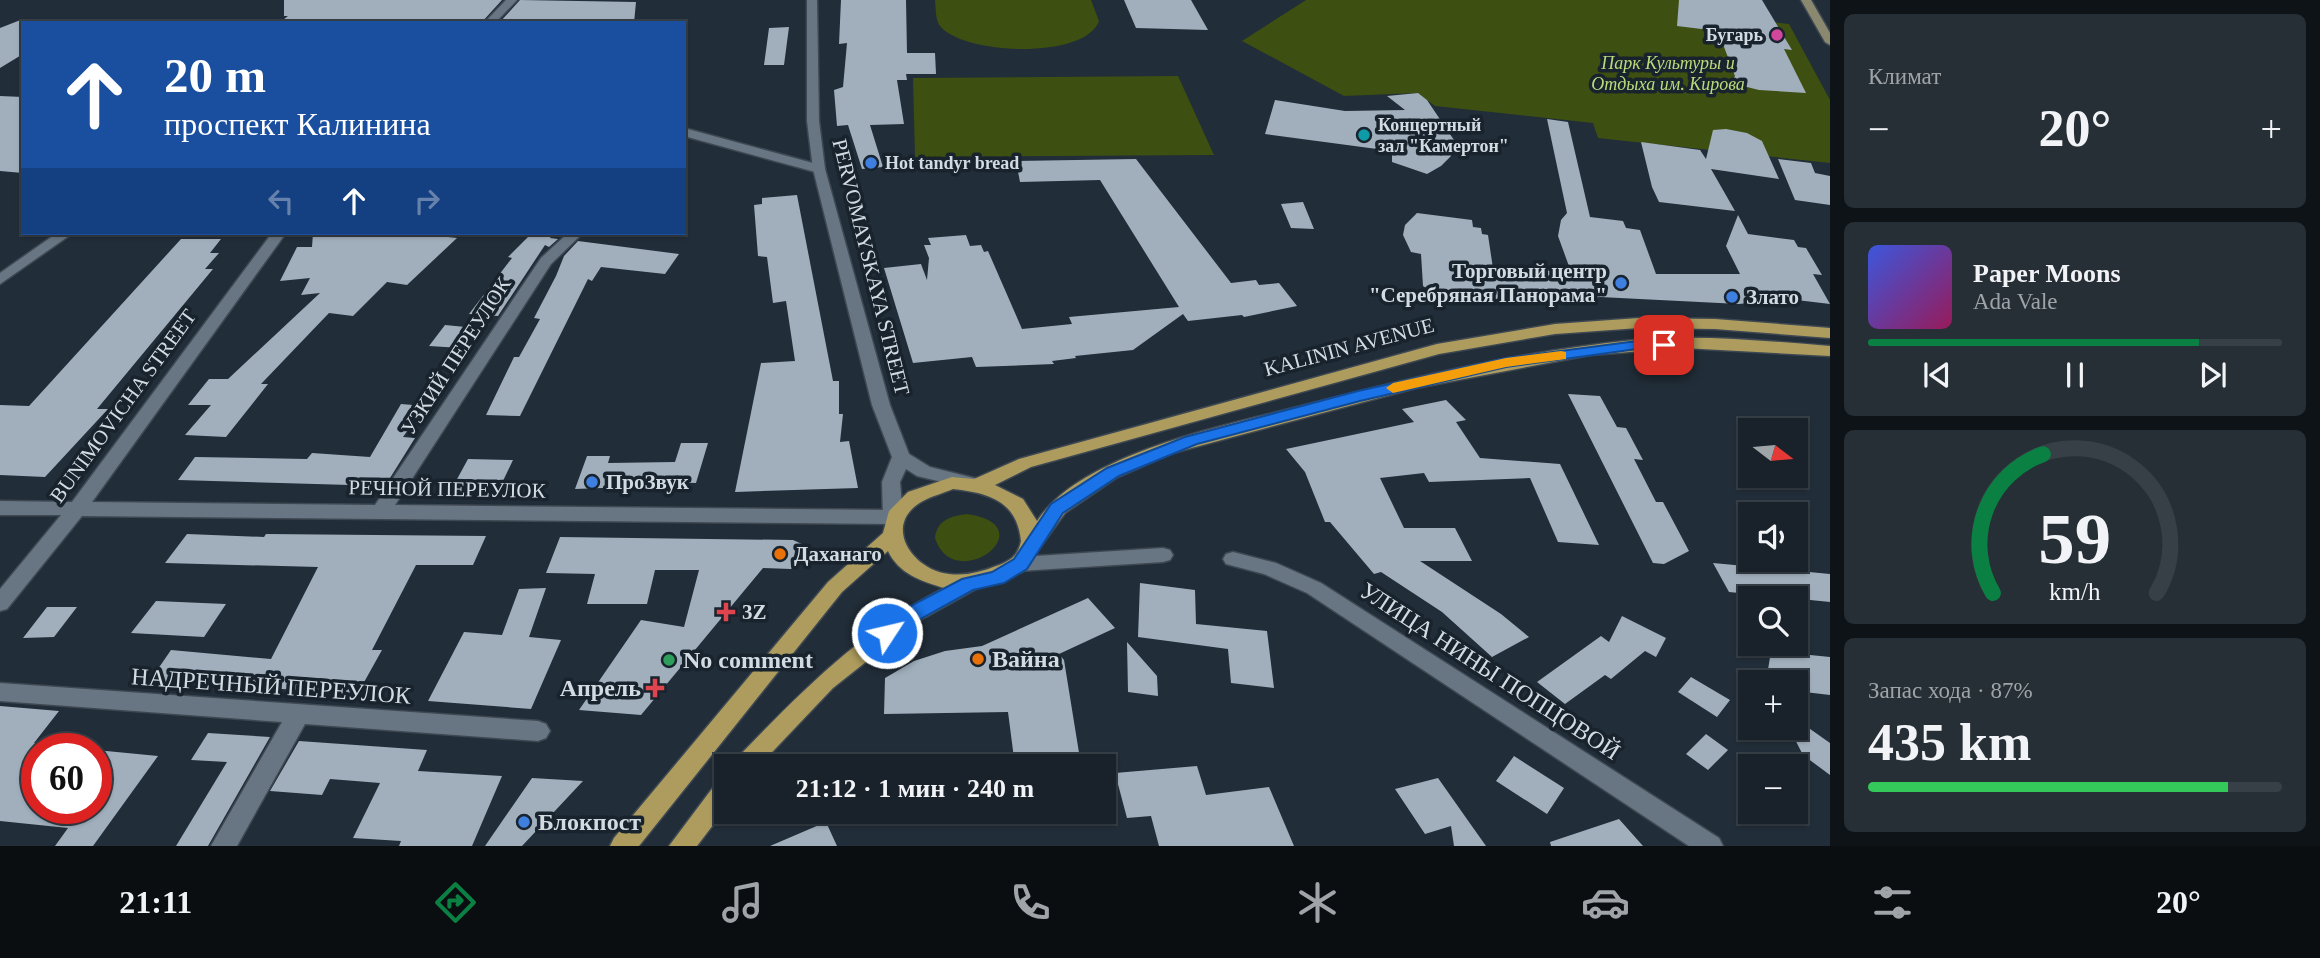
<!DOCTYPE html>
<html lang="ru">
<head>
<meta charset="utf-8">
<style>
  body { margin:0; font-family:"Times New Roman",serif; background:#262f36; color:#f1f3f6; height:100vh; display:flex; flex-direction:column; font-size:26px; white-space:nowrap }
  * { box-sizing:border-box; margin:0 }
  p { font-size:23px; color:#9fa4a8 }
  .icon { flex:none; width:38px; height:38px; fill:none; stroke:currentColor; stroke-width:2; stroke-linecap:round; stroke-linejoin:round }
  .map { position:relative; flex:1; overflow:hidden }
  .sheet { display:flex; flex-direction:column; gap:14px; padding:14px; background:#0e1317; width:490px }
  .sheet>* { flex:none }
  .hud { position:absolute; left:21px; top:21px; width:665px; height:214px; border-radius:0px; box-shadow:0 2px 5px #0004,0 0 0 2px #373f47; background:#1a4fa0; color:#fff; overflow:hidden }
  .needle { width:46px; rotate:106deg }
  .buttons { position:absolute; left:1738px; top:418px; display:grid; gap:14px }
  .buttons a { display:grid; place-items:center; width:70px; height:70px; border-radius:0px; background:#19222a; box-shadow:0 2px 5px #0004,0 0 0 2px #373f47; font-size:35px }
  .speed { position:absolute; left:21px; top:733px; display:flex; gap:14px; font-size:35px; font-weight:700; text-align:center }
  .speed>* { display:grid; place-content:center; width:91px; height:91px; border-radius:50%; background:#19222a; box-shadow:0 2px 5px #0004,0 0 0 2px #373f47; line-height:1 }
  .speed .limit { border:10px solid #d22; background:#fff; color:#111 }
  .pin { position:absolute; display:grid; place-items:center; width:60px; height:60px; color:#fff; margin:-30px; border-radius:14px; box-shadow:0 4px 10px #0006 }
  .me { position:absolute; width:77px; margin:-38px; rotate:55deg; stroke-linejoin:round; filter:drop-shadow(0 0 5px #0008) }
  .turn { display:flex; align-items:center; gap:24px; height:147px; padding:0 28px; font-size:32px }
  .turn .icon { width:91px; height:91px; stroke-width:2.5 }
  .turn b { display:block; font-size:49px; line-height:60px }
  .lanes { display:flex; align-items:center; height:66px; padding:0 28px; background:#0003; justify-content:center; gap:35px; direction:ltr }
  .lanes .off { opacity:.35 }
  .big { font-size:52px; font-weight:700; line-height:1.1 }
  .sheet .card { flex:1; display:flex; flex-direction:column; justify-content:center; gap:10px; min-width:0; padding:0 24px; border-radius:10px; background:#262f36 }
  .sheet .dial { align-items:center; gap:0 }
  .dial svg { height:182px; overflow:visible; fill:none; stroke:#373f47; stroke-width:7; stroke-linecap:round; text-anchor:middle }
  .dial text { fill:#f1f3f6; stroke:none }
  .song { display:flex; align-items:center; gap:21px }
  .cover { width:84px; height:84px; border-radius:10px; background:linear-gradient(135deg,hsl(230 70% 55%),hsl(330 70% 35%)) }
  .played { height:7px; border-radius:4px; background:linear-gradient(90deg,#0b8043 80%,#373f47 80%) }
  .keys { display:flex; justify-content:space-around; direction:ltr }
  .heat { display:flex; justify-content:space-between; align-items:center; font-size:38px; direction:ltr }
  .charge { height:10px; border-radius:5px; background:linear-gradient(90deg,#34c759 87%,#373f47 0) }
  .trip { position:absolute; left:714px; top:754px; width:402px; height:70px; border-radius:0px; background:#19222a; box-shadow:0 2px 5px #0004,0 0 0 2px #373f47; font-weight:700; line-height:70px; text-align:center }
  .tab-bar { display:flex; height:112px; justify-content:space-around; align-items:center; background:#0a0e11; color:#9fa4a8 }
  .tab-bar .icon { width:49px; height:49px }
  .tab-bar .on { color:#0b8043 }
  .tab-bar b { font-size:32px; color:#f1f3f6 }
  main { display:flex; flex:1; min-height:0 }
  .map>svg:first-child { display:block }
  .green { fill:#3d4f11 }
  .building { fill:#a1afbd }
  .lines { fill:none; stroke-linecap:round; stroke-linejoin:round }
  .minor-casing { stroke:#3e4852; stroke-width:3 }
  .tertiary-casing { stroke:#3e4852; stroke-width:3 }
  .secondary-casing { stroke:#3e4852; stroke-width:3 }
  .primary-casing { stroke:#3e4852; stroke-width:3 }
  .minor { fill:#687683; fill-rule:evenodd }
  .tertiary { fill:#687683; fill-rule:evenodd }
  .secondary { fill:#8a8970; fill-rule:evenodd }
  .primary { fill:#ad9c5d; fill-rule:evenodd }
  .route { fill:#1a73e8; stroke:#114b97; stroke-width:2 }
  .slow { fill:#f59e0b }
  .hotel-dot { fill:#d1479c; stroke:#18232d; stroke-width:2.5 }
  .culture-dot { fill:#0f9aa8; stroke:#18232d; stroke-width:2.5 }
  .shop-dot { fill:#3f7fe0; stroke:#18232d; stroke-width:2.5 }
  .food-dot { fill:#e8710a; stroke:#18232d; stroke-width:2.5 }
  .health-dot { fill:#e0444e; stroke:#18232d; stroke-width:2.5 }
  .leisure-dot { fill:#2e9e5b; stroke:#18232d; stroke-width:2.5 }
  .labels { text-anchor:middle; stroke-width:7; stroke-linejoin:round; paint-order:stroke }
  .far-poi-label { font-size:18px; font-weight:bold; fill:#d3dbe2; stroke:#18232d; text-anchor:start }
  .far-park-label { font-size:18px; font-style:italic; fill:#bada7c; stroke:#18232d }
  .street-label { font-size:21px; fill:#d3dbe2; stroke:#18232d }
  .poi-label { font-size:21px; font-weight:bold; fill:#d3dbe2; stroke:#18232d; text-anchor:start }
  .near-poi-label { font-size:24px; font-weight:bold; fill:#d3dbe2; stroke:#18232d; text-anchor:start }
  .near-street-label { font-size:24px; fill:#d3dbe2; stroke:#18232d }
</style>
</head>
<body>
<main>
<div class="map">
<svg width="1830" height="846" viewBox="0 0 1830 846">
  <rect width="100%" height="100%" fill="#212d38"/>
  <!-- green -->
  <path class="green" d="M935,0H1091L1099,21C1085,60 963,55 940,26C935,20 936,8 935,0Z
    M1306,0H1702L1709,14L1789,24L1830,100V163L1598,138L1593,123L1435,106L1417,93L1344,96L1242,41Z
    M1178,76L1214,155L915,157L913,78Z
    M967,514C1048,526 954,597 935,538C937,520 951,516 967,514Z"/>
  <!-- building -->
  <path class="building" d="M284,0H502L481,23H368L319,19L314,23H279L288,16H284Z
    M520,0L636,2L634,23H499Z
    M841,0H906L907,53H935L936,74H906L907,80H897L904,124L870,125L883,167L862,169L848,125L837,126L834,90L843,87L847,43L839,44Z
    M1124,0H1191L1208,30L1136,28Z
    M1679,0H1762L1792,50L1784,49L1806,93L1759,90L1731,83L1735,76L1718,31L1677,26Z
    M23,19V54L0,68V28Z
    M789,27L784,65H764L769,28Z
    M1418,93L1427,100L1458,146L1456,148L1452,145L1451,156L1441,166L1427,174L1392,162V151L1265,134L1275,100L1345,111L1405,110L1387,96Z
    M0,96L23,97V173L0,171Z
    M1547,119L1568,122L1590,217L1623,221L1626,228L1640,230L1656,274H1740L1726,246L1738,215L1748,234L1794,240L1798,247L1806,248L1822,275L1813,274L1830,304L1788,299L1739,304L1600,297L1530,304L1431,291L1423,286L1421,254L1411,252L1403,235L1405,225L1417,213L1472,220L1473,227L1481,228L1482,234L1488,235L1494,275L1530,273L1533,269H1570L1558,236L1561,220L1567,213Z
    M1726,129L1747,133L1762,141L1779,179L1711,169L1735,211L1659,202L1652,187L1641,142L1700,150L1706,159L1713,130Z
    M1136,159L1231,283L1256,280L1259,285L1279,283L1297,306L1244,317L1242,315L1188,321L1183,314L1133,350L1075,356L1076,358L1052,361L1054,364L976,367L972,357L913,363L884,268L921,264L927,280L929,258L924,245H931L928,238L966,235L970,246L981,245L984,252L988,251L1022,329L1072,324L1069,317L1179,307L1100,180L1020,182L1016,161Z
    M1778,159L1811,163L1815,173L1830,176V205L1795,200Z
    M797,195L833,381H839V414H843L840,442L849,441L858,488L735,492L761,363L795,361L786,301L773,303L767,257L758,256L754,205L762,204V198Z
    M1303,202L1314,229L1291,228L1281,204Z
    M313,233H412L457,238L407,285L387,282L353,316L329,313L261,384H268L226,437L185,435L211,405H188L209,379H228L320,293L301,295L310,278L280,281L297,247H312Z
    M532,233H553L550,238L558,239L549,247L545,245L498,316L469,314L512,258L508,257Z
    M181,239H221L210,253H219L205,269H213L97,409H108L45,477L0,475V405L29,406Z
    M578,241L679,254L665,274L601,267L592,281L588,279L520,416L486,415L514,357H519L540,319L534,318L556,276L564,256Z
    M445,325L476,328L461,348L429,346Z
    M1568,394L1600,396L1617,427L1626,428L1643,460L1634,459L1656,502H1663L1689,551L1664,564L1653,563Z
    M1446,400L1466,420L1456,422L1480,458L1560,464L1599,545L1558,542L1530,478L1429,482L1424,473L1380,478L1404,528H1455L1472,561H1420L1501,614L1529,637L1492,657L1442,612L1381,572L1374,574L1330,522H1325L1305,472L1286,449L1414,422L1402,409Z
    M401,404L425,406L403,437L415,438L385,486L178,480L195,457L307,459L312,453L370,457Z
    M681,443H708L696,483L655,482L654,486L575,489L587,456H610L608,463L675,462Z
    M468,459L513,460L502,483L456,481Z
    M187,534L264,537L266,534L486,536L473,565H416L372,650H382L358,693L149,682L171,650L271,659L318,567L165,563Z
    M560,537L793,540L811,548L791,569L763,568L641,715L579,710L641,620L684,627L699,570H655L647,604H587L595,574L546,573Z
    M1713,563L1830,574V602L1729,592Z
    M1140,583L1195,590L1196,624L1267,631L1274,688L1231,683L1228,649L1138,637Z
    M546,588L529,637L561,640L531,709L428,701L464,632L502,635L519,589Z
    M1088,598L1115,628L1059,654L1064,660L1081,765L1015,766L1008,712L884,714L885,678L914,661L945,651L982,646Z
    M156,601L226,604L204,637L131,633Z
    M47,607H77L54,637L23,638Z
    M1622,616L1666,638L1656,657L1645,651L1611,679L1605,675L1565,704L1537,682L1601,636L1609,642Z
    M1127,642L1157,676L1158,696L1128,692Z
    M1771,651L1830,657V695L1796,691V682H1766Z
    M1691,677L1730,700L1717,717L1678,692Z
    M0,706L59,711L34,743H37V808H96V750L158,756L93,846H55L68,828L0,821Z
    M1796,719L1830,743V775L1803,755L1789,728H1796Z
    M208,733L270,737L208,846H176L227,762L191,760Z
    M1706,734L1728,750L1708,770L1686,754Z
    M299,741L427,750L418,771L502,776L472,846H399L401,841L353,838L380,783L330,779L322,795L270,791Z
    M1514,756L1564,788L1547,814L1496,781Z
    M1197,766L1206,795L1269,787L1294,846H1159L1151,816L1127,818L1115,773Z
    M532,778L583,781L522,846H485Z
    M1438,778L1469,822L1486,846H1454L1451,826L1425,834L1395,789Z
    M1619,819L1643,846H1551L1550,842Z
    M826,822L837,846H770Z"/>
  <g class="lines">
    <!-- minor casing -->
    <g class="minor-casing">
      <path id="minor" d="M506,0H517L495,23H484Z
        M684,128L824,166L825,169L819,173L684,136Z
        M57,233H73L0,284V273Z
        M272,233H286L92,502L375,505L541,258L568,233H583L551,264L395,505L893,510L900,512L903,517L900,522L893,524L82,516L7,609L0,611V589L61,515H0V501L72,502Z
        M1163,548L1170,550L1173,555L1170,560L1163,562L1020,571L1013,569L1010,564L1013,559L1020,557Z
        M1233,552L1276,563L1321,583L1719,838L1723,846H1689L1307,593L1264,574L1226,564L1223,559L1226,554Z
        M0,683L538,721L546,724L550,731L546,738L538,741L305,724L237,846H211L282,722L0,701Z"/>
    </g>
    <!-- tertiary casing -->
    <g class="tertiary-casing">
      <path id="tertiary" d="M807,0H817L819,121L825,169L890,405L909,454L930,467L978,479L980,483L971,489L917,476L906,469L900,482L903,517L900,522H886L883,517L882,482L892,457L872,405L813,169L807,121Z"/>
    </g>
    <!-- secondary casing -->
    <g class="secondary-casing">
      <path id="secondary" d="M1801,0H1811L1830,33V45L1825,42Z"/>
    </g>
    <!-- primary casing -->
    <g class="primary-casing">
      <path id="primary" d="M1639,318L1715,319L1830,328V338L1715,329L1639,328L1555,334L1439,354L1031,467L995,485L1023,499L1037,521C1058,489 1098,469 1132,455C1188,432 1247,420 1305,405C1413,377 1523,351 1634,340C1699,334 1765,341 1830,346V356L1683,348L1590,355L1416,388L1173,453L1116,478L1065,513L1022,572L976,589L915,623L833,688L759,766H732L736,759C803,690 858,633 944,588C921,581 899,574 888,551L842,592L639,846H610L614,838L828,582L883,533L889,511L908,492L952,477L974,479L1019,459L1437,344L1555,324ZM953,489C989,493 1017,501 1021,541C1018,556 1010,561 996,566C981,572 966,576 949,574C912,570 881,524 923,501C932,496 944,493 953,489Z
        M726,779V808L697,846H669L717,782Z"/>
    </g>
    <!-- minor -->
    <use href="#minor" class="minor"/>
    <!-- tertiary -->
    <use href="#tertiary" class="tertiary"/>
    <!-- secondary -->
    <use href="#secondary" class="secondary"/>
    <!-- primary -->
    <use href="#primary" class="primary"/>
  </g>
  <!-- route -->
  <path class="route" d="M1637,341H1664L1671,345L1664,349H1637L1506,367L1360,401L1197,444L1119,476L1063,513L1027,569L1004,583L973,590L915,622L894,638H880L877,633L901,611L962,579L992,572L1014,559L1051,504L1107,468L1185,437L1358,391L1506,358Z"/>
  <!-- slow -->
  <path class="slow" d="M1561,351L1566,352V359L1506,367L1393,393L1386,388L1393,383L1506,358Z"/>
  <!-- markers -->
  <circle class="hotel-dot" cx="1777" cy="35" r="7"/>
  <circle class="culture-dot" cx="1364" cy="135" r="7"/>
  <g class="shop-dot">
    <circle cx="871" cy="163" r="7"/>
    <circle cx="1621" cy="283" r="7"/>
    <circle cx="1732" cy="297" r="7"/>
    <circle cx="592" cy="482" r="7"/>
    <circle cx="524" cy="822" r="7"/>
  </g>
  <g class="food-dot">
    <circle cx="780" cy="554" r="7"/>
    <circle cx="978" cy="659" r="7"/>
  </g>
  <g class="health-dot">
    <path d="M722.5 601.5h7v7h7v7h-7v7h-7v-7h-7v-7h7z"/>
    <path d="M651.5 677.5h7v7h7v7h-7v7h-7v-7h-7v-7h7z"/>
  </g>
  <circle class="leisure-dot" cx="669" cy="660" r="7"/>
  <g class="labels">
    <!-- far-poi labels -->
    <g class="far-poi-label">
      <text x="1763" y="41" text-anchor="end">Бугарь</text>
      <text x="1378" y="131">Концертный<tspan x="1378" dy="21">зал "Камертон"</tspan></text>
      <text x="885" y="169">Hot tandyr bread</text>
    </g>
    <!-- far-park labels -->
    <g class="far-park-label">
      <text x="1668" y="69">Парк Культуры и<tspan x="1668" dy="21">Отдыха им. Кирова</tspan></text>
    </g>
    <!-- street labels -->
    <g class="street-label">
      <text transform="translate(871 267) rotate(76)" y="7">PERVOMAYSKAYA STREET</text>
      <text transform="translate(1349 347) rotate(-15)" y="7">KALININ AVENUE</text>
      <text transform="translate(456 356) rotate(-57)" y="7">УЗКИЙ ПЕРЕУЛОК</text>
      <text transform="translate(123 406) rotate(-54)" y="7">BUNIMOVICHA STREET</text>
      <text transform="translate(447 489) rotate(1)" y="7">РЕЧНОЙ ПЕРЕУЛОК</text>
    </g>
    <!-- poi labels -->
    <g class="poi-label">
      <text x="1607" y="278" text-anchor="end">Торговый центр<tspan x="1607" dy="24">"Серебряная Панорама"</tspan></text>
      <text x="1746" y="304">Злато</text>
      <text x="606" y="489">ПроЗвук</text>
      <text x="794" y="561">Даханаго</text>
      <text x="742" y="619">3Z</text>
    </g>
    <!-- near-poi labels -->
    <g class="near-poi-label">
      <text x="992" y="667">Вайна</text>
      <text x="683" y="668">No comment</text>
      <text x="641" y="696" text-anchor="end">Апрель</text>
      <text x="538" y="830">Блокпост</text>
    </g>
    <!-- near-street labels -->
    <g class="near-street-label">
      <text transform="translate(1490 671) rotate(33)" y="8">УЛИЦА НИНЫ ПОПЦОВОЙ</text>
      <text transform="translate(271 686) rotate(4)" y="8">НАДРЕЧНЫЙ ПЕРЕУЛОК</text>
    </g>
  </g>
</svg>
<div class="buttons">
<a><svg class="needle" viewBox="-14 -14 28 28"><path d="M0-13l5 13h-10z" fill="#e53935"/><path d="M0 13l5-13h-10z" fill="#9fa4a8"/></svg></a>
<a><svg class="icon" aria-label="sound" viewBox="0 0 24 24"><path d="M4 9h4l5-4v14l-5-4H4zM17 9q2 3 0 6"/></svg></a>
<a><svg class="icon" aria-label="search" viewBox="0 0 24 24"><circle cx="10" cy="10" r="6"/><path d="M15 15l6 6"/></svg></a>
<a>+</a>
<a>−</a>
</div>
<div class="speed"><div class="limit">60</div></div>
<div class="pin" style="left:1664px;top:345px;background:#d93025"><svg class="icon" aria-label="arrive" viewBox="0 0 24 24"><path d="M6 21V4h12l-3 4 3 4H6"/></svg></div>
<svg class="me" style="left:887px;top:633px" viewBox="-20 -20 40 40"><circle r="17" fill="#1a73e8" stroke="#fff" stroke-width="3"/><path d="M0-11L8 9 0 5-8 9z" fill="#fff"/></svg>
<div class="trip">21:12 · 1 мин · 240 m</div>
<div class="hud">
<div class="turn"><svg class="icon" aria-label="ahead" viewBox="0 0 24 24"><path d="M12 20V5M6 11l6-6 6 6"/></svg><div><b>20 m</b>проспект Калинина</div></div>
<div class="lanes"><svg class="icon off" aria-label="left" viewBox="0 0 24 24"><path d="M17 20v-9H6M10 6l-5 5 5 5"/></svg><svg class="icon" aria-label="ahead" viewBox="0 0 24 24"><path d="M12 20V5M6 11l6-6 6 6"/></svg><svg class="icon off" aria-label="right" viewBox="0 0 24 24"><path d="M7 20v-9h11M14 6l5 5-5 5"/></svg></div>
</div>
</div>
<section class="sheet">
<div class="card"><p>Климат</p>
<div class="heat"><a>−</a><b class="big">20°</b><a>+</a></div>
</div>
<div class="card">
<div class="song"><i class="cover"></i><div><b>Paper Moons</b><p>Ada Vale</p></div></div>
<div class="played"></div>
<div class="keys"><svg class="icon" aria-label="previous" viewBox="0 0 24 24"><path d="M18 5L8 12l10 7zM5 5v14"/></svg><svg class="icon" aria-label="pause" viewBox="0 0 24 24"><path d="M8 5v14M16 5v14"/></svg><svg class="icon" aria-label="next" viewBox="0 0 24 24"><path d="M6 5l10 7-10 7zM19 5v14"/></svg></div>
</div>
<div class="card dial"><svg viewBox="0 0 100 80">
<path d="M14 69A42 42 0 1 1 86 69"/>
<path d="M14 69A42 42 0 0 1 36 8" stroke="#0b8043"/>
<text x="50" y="56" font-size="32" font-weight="700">59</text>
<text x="50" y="72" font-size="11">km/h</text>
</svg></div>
<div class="card"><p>Запас хода · 87%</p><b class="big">435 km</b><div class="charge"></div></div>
</section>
</main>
<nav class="tab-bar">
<b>21:11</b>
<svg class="icon on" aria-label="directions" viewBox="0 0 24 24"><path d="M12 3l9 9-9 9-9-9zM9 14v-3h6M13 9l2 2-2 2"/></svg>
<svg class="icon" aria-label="music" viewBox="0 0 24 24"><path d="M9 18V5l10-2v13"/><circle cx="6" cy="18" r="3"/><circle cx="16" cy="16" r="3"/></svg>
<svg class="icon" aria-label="phone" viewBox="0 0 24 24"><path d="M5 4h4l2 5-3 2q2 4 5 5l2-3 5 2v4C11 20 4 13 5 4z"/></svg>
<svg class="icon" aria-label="climate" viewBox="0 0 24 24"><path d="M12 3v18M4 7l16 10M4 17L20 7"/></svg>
<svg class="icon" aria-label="car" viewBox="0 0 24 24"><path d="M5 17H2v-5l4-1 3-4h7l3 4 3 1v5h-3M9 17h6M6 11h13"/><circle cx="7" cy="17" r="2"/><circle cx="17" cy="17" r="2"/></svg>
<svg class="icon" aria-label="filters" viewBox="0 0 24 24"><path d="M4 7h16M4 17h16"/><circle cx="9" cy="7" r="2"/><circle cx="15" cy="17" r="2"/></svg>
<b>20°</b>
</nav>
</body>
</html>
